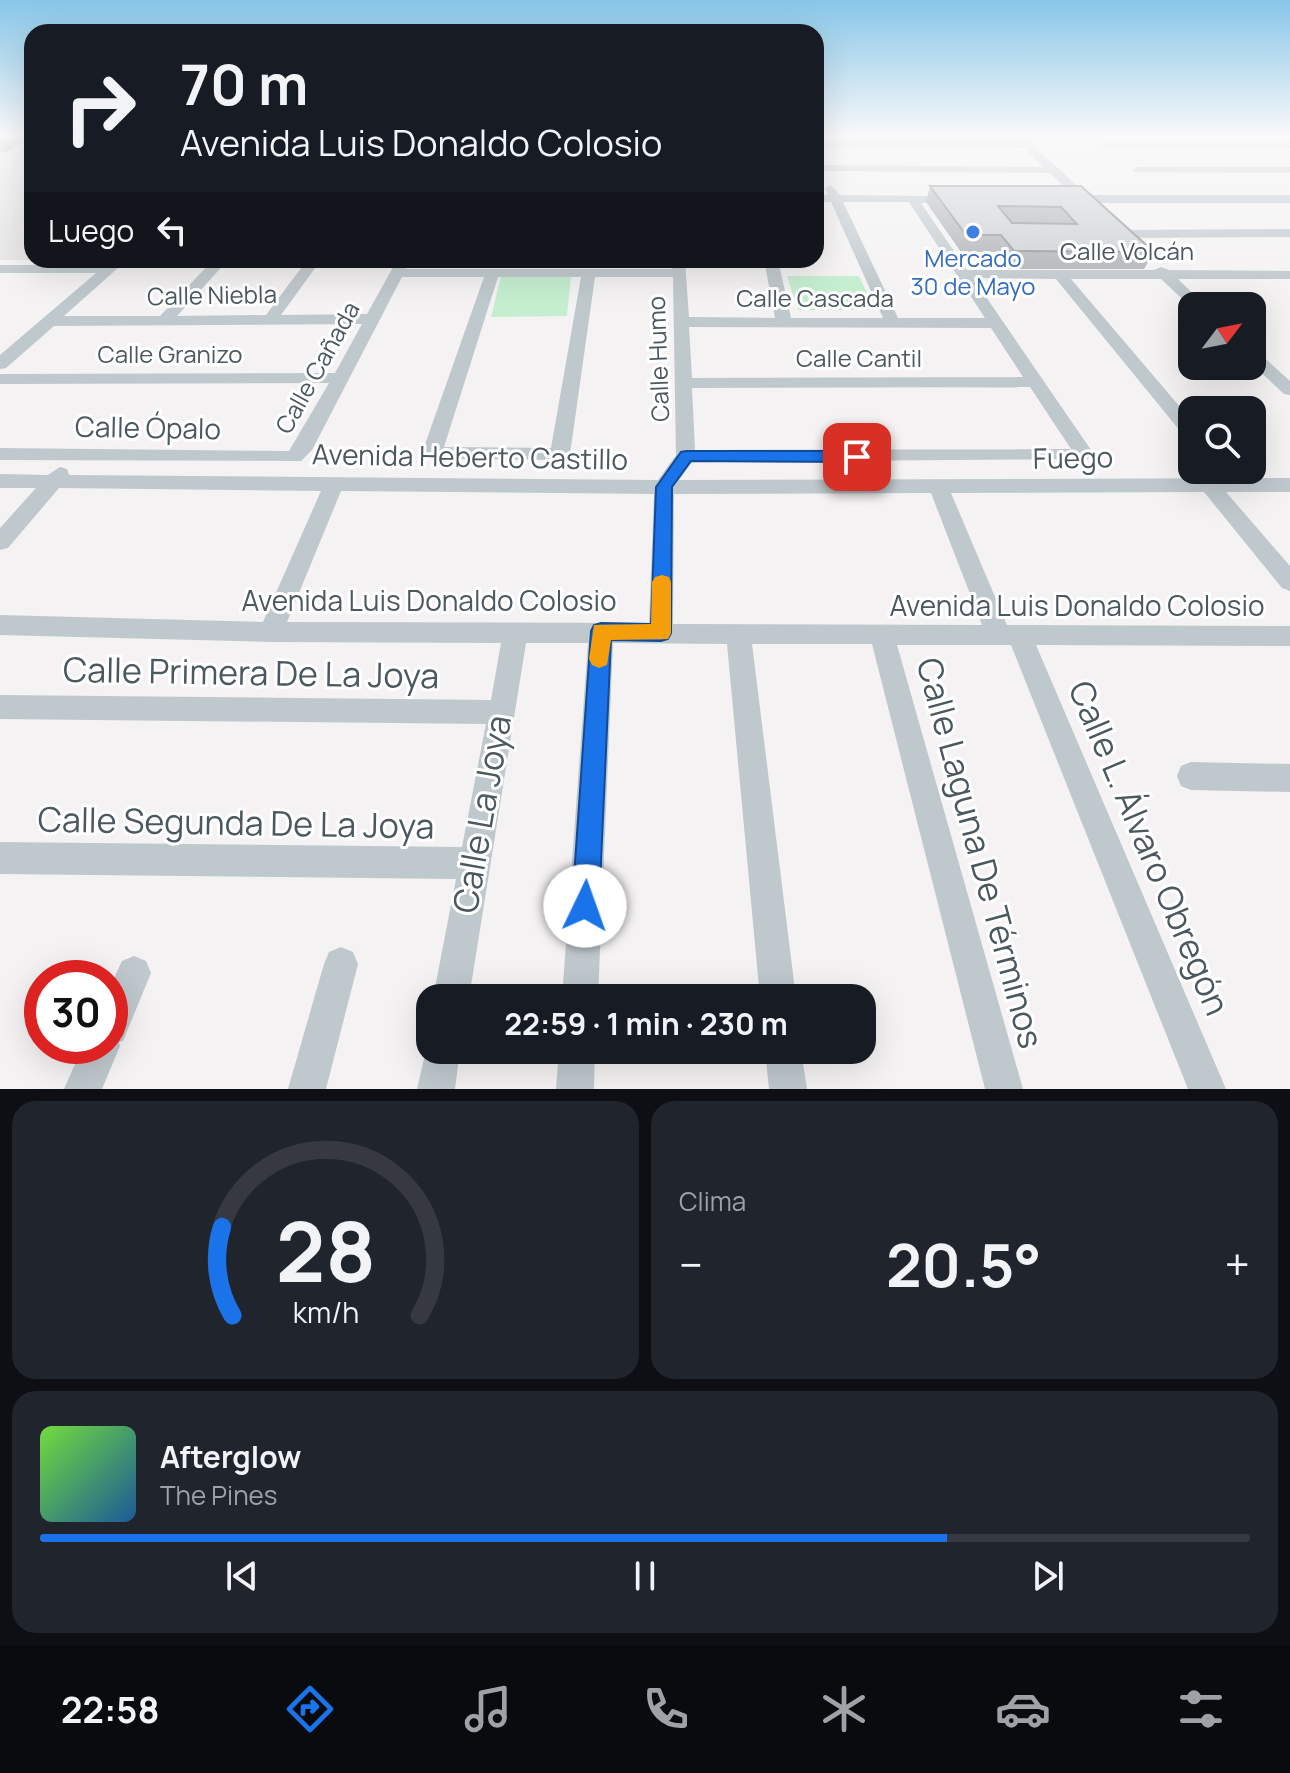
<!DOCTYPE html>
<html lang="es">
<head>
<meta charset="utf-8">
<style>
  body { margin:0; font-family:Manrope,sans-serif; background:#20242c; color:#f1f3f6; height:100vh; display:flex; flex-direction:column; font-size:30px; white-space:nowrap }
  * { box-sizing:border-box; margin:0 }
  p { font-size:26px; color:#9ea1a6 }
  .icon { flex:none; width:44px; height:44px; fill:none; stroke:currentColor; stroke-width:2; stroke-linecap:round; stroke-linejoin:round }
  .map { position:relative; height:1089px; overflow:hidden }
  .panel { display:flex; flex-direction:column; gap:12px; padding:12px; background:#0d0f14; flex:1 }
  .panel>* { flex:none }
  .hud { position:absolute; left:24px; top:24px; width:800px; height:244px; border-radius:24px; box-shadow:0 8px 32px #0002; background:#171b24; color:#f1f3f6; overflow:hidden }
  .needle { width:52px; rotate:58deg }
  .controls { position:absolute; left:1178px; top:292px; display:grid; gap:16px }
  .controls a { display:grid; place-items:center; width:88px; height:88px; border-radius:16px; background:#171b24; box-shadow:0 8px 32px #0002; font-size:40px }
  .speed { position:absolute; left:24px; top:960px; display:flex; gap:16px; font-size:40px; font-weight:700; text-align:center }
  .speed>* { display:grid; place-content:center; width:104px; height:104px; border-radius:50%; background:#171b24; box-shadow:0 8px 32px #0002; line-height:1 }
  .speed .limit { border:12px solid #d22; background:#fff; color:#111 }
  .pin { position:absolute; display:grid; place-items:center; width:68px; height:68px; color:#fff; margin:-34px; border-radius:16px; box-shadow:0 4px 12px #0006 }
  .me { position:absolute; width:88px; margin:-44px; rotate:3deg; stroke-linejoin:round; filter:drop-shadow(0 0 6px #0008) }
  .turn { display:flex; align-items:center; gap:28px; height:168px; padding:0 24px; font-size:36px }
  .turn .icon { width:104px; height:104px; stroke-width:2.5 }
  .turn b { display:block; font-size:56px; line-height:68px }
  .then { display:flex; align-items:center; height:76px; padding:0 24px; background:#0003; gap:16px; font-size:30px }
  .big { font-size:60px; font-weight:700; line-height:1.1 }
  .panel .card { flex:1; display:flex; flex-direction:column; justify-content:center; gap:12px; min-width:0; padding:0 28px; border-radius:24px; background:#20242c }
  .panel .dial { align-items:center; gap:0 }
  .dial svg { height:208px; overflow:visible; fill:none; stroke:#363941; stroke-width:7; stroke-linecap:round; text-anchor:middle }
  .dial text { fill:#f1f3f6; stroke:none }
  .song { display:flex; align-items:center; gap:24px }
  .cover { width:96px; height:96px; border-radius:12px; background:linear-gradient(135deg,hsl(100 70% 55%),hsl(210 70% 35%)) }
  .played { height:8px; border-radius:4px; background:linear-gradient(90deg,#1a73e8 75%,#363941 75%) }
  .keys { display:flex; justify-content:space-around; direction:ltr }
  .heat { display:flex; justify-content:space-between; align-items:center; font-size:44px; direction:ltr }
  .panel .tiles { flex:1; display:grid; gap:12px; grid-template-columns:1fr 1fr }
  .card:last-child { grid-column:span 2 }
  .trip { position:absolute; left:416px; top:984px; width:460px; height:80px; border-radius:24px; background:#171b24; box-shadow:0 8px 32px #0002; font-weight:700; line-height:80px; text-align:center }
  .menu { display:flex; height:128px; justify-content:space-around; align-items:center; background:#090b0e; color:#9ea1a6 }
  .menu .icon { width:56px; height:56px }
  .menu .on { color:#1a73e8 }
  .menu b { font-size:36px; color:#f1f3f6 }
  .map>svg:first-child { display:block }
  .education { fill:#e5e3e4 }
  .green { fill:#c5eecf }
  .lines { fill:none; stroke-linecap:round; stroke-linejoin:round }
  .minor { fill:#bfc8cd; fill-rule:evenodd }
  .wall { fill:#afb3b6 }
  .shaded-wall { fill:#8f9294 }
  .building { fill:#ccd0d4; stroke:#8f9294; stroke-width:2; fill-rule:evenodd }
  .route { fill:#1a73e8; stroke:#114b97; stroke-width:2 }
  .slow { fill:#f59e0b }
  .shop-dot { fill:#3f7fe0; stroke:#fff; stroke-width:3 }
  .labels { text-anchor:middle; stroke-width:6; stroke-linejoin:round; paint-order:stroke }
  .far-street-label { font-size:24px; fill:#4b585f; stroke:#fff }
  .far-shop-label { font-size:24px; fill:#366cbe; stroke:#fff }
  .street-label { font-size:28px; fill:#4b585f; stroke:#fff }
  .near-street-label { font-size:34px; fill:#4b585f; stroke:#fff }
</style>
</head>
<body>
<div class="map">
<svg width="1290" height="1089" viewBox="0 0 1290 1089">
  <rect width="100%" height="100%" fill="#f4f2f3"/>
  <!-- education -->
  <path class="education" d="M0,136H32V260H108H0Z"/>
  <!-- green -->
  <path class="green" d="M501,276H571L567,316L491,317Z
    M787,276H859L875,310H798Z"/>
  <g class="lines">
    <!-- minor -->
    <path class="minor" d="M1012,136H1023L1087,195H1290V203H1094L1089,208L1081,203L1061,202V196L1073,195L1050,173L823,171L818,168L823,165L1043,167L1024,148L816,147V141L1017,142Z
      M1106,142H1290V148L1102,147V143Z
      M1138,167H1290V173L1134,172L1132,170Z
      M831,185L840,195L931,196V202L921,203L967,270H1154L1161,267L1169,270L1290,271V279H1178L1206,306L1192,308L1161,279H1071L1192,421V439L1185,437L1056,279L973,278L1091,450L1088,459L692,462L679,480L1290,478V492H1226L1290,566V591L1282,588L1204,492L951,493L1007,625L1290,626V646L1036,645L1226,1089H1188L1011,645H897L1023,1089H985L872,644H752L796,998H760L727,644L613,643L598,998H562L588,643H526L469,998H433L456,879L0,874V842L462,847L486,724L0,719V695L491,700L501,643L271,642L0,635V615L263,622L321,491L59,488L8,548L0,550V528L36,488H0V474L48,475L60,467L67,469L69,475L658,480L676,455L673,277H595L570,454L560,460L440,459L426,454L423,450L484,277H402L312,450L301,461L0,460V448L289,451L329,383L0,384V374L335,373L362,324L54,326L6,368L0,369V355L96,273H0V265H106L112,260H127L64,316H160L213,260H228L177,316L266,315L307,260H321L281,315L367,314L397,260H411L406,269H672L673,260H685L689,317L775,318L764,260H778L791,318H883L831,202H816V194L828,195L825,188ZM843,202H909L985,318H898ZM498,277H581L551,448L444,447ZM689,327L991,328L1023,377L692,378ZM1030,387L1071,449L695,450L692,388ZM341,491L654,494L649,623L287,622ZM931,493L982,625L673,624L674,494Z
      M1290,229V237L1123,238L1117,234L1123,230Z
      M1252,350L1258,352L1290,381V395L1284,394L1252,364Z
      M1191,762L1290,764V792L1191,790L1181,786L1177,776L1181,766Z
      M341,947L353,952L358,964L326,1089H288L324,964L329,952Z
      M134,956L146,961L151,973L123,1041L119,1042L120,1046L102,1089H64L83,1046H110V987L122,961Z
      M429,1037L430,1050H460L455,1089H417Z
      M559,1050H595L594,1089H556Z
      M765,1050H801L807,1089H769Z"/>
  </g>
  <!-- wall -->
  <path class="wall" d="M0,136H32V137L6,152H0Z
    M930,186H1081L1154,252L1144,269H1008L995,252H961L926,202Z"/>
  <!-- shaded-wall -->
  <path class="shaded-wall" d="M8,136H32V137L6,152L0,141Z"/>
  <!-- building -->
  <path class="building" d="M930,186H1081L1154,252L1014,251L1001,235H966ZM998,206L1061,207L1077,224L1012,223Z"/>
  <!-- sky -->
  <linearGradient id="sky" x2="0" y2="1"><stop stop-color="#87c6e8"/><stop offset="0.47" stop-color="#faf9fa"/><stop offset="1" stop-color="#faf9fa" stop-opacity="0"/></linearGradient>
  <rect width="1290" height="289" fill="url(#sky)"/>
  <!-- route -->
  <path class="route" d="M686,451H857L865,457L857,462L691,461L672,487L671,633L668,639L661,641L611,640L599,906L595,916L585,920L576,916L572,906L591,631L594,625L601,623L651,624L656,487L681,452Z"/>
  <!-- slow -->
  <path class="slow" d="M662,575L669,577L671,582V633L668,639L611,640L607,665L599,668L592,665L589,659L594,625L651,624L652,582L655,577Z"/>
  <!-- markers -->
  <circle class="shop-dot" cx="973" cy="232" r="8"/>
  <g class="labels">
    <!-- far-street labels -->
    <g class="far-street-label">
      <text x="1127" y="260">Calle Volcán</text>
      <text transform="translate(212 296) rotate(-1)" y="8">Calle Niebla</text>
      <text x="815" y="307">Calle Cascada</text>
      <text x="170" y="363">Calle Granizo</text>
      <text transform="translate(659 359) rotate(-92)" y="8">Calle Humo</text>
      <text x="859" y="367">Calle Cantil</text>
      <text transform="translate(318 368) rotate(-61)" y="8">Calle Cañada</text>
    </g>
    <!-- far-shop labels -->
    <g class="far-shop-label">
      <text x="973" y="267">Mercado<tspan x="973" dy="28">30 de Mayo</tspan></text>
    </g>
    <!-- street labels -->
    <g class="street-label">
      <text transform="translate(148 428) rotate(1)" y="10">Calle Ópalo</text>
      <text transform="translate(470 457) rotate(1)" y="10">Avenida Heberto Castillo</text>
      <text transform="translate(1073 458) rotate(-1)" y="10">Fuego</text>
      <text x="429" y="611">Avenida Luis Donaldo Colosio</text>
      <text x="1077" y="616">Avenida Luis Donaldo Colosio</text>
    </g>
    <!-- near-street labels -->
    <g class="near-street-label">
      <text transform="translate(251 673) rotate(1)" y="12">Calle Primera De La Joya</text>
      <text transform="translate(482 814) rotate(-80)" y="12">Calle La Joya</text>
      <text transform="translate(236 823) rotate(1)" y="12">Calle Segunda De La Joya</text>
      <text transform="translate(1149 848) rotate(67)" y="12">Calle L. Álvaro Obregón</text>
      <text transform="translate(980 853) rotate(75)" y="12">Calle Laguna De Términos</text>
    </g>
  </g>
</svg>
<div class="controls">
<a><svg class="needle" viewBox="-14 -14 28 28"><path d="M0-13l5 13h-10z" fill="#e53935"/><path d="M0 13l5-13h-10z" fill="#9ea1a6"/></svg></a>
<a><svg class="icon" aria-label="search" viewBox="0 0 24 24"><circle cx="10" cy="10" r="6"/><path d="M15 15l6 6"/></svg></a>
</div>
<div class="speed"><div class="limit">30</div></div>
<div class="pin" style="left:857px;top:457px;background:#d93025"><svg class="icon" aria-label="arrive" viewBox="0 0 24 24"><path d="M6 21V4h12l-3 4 3 4H6"/></svg></div>
<svg class="me" style="left:585px;top:906px" viewBox="-20 -20 40 40"><circle r="19" fill="#fff"/><path d="M0-13L10 11 0 6-10 11z" fill="#1a73e8"/></svg>
<div class="trip">22:59 · 1 min · 230 m</div>
<div class="hud">
<div class="turn"><svg class="icon" aria-label="right" viewBox="0 0 24 24"><path d="M7 20v-9h11M14 6l5 5-5 5"/></svg><div><b>70 m</b>Avenida Luis Donaldo Colosio</div></div>
<div class="then">Luego<svg class="icon" aria-label="left" viewBox="0 0 24 24"><path d="M17 20v-9H6M10 6l-5 5 5 5"/></svg></div>
</div>
</div>
<section class="panel">
<div class="tiles">
<div class="card dial"><svg viewBox="0 0 100 80">
<path d="M14 69A42 42 0 1 1 86 69"/>
<path d="M14 69A42 42 0 0 1 10 35" stroke="#1a73e8"/>
<text x="50" y="56" font-size="32" font-weight="700">28</text>
<text x="50" y="72" font-size="11">km/h</text>
</svg></div>
<div class="card"><p>Clima</p>
<div class="heat"><a>−</a><b class="big">20.5°</b><a>+</a></div>
</div>
<div class="card">
<div class="song"><i class="cover"></i><div><b>Afterglow</b><p>The Pines</p></div></div>
<div class="played"></div>
<div class="keys"><svg class="icon" aria-label="previous" viewBox="0 0 24 24"><path d="M18 5L8 12l10 7zM5 5v14"/></svg><svg class="icon" aria-label="pause" viewBox="0 0 24 24"><path d="M8 5v14M16 5v14"/></svg><svg class="icon" aria-label="next" viewBox="0 0 24 24"><path d="M6 5l10 7-10 7zM19 5v14"/></svg></div>
</div>
</div>
</section>
<nav class="menu">
<b>22:58</b>
<svg class="icon on" aria-label="directions" viewBox="0 0 24 24"><path d="M12 3l9 9-9 9-9-9zM9 14v-3h6M13 9l2 2-2 2"/></svg>
<svg class="icon" aria-label="music" viewBox="0 0 24 24"><path d="M9 18V5l10-2v13"/><circle cx="6" cy="18" r="3"/><circle cx="16" cy="16" r="3"/></svg>
<svg class="icon" aria-label="phone" viewBox="0 0 24 24"><path d="M5 4h4l2 5-3 2q2 4 5 5l2-3 5 2v4C11 20 4 13 5 4z"/></svg>
<svg class="icon" aria-label="climate" viewBox="0 0 24 24"><path d="M12 3v18M4 7l16 10M4 17L20 7"/></svg>
<svg class="icon" aria-label="car" viewBox="0 0 24 24"><path d="M5 17H2v-5l4-1 3-4h7l3 4 3 1v5h-3M9 17h6M6 11h13"/><circle cx="7" cy="17" r="2"/><circle cx="17" cy="17" r="2"/></svg>
<svg class="icon" aria-label="filters" viewBox="0 0 24 24"><path d="M4 7h16M4 17h16"/><circle cx="9" cy="7" r="2"/><circle cx="15" cy="17" r="2"/></svg>
</nav>
</body>
</html>
